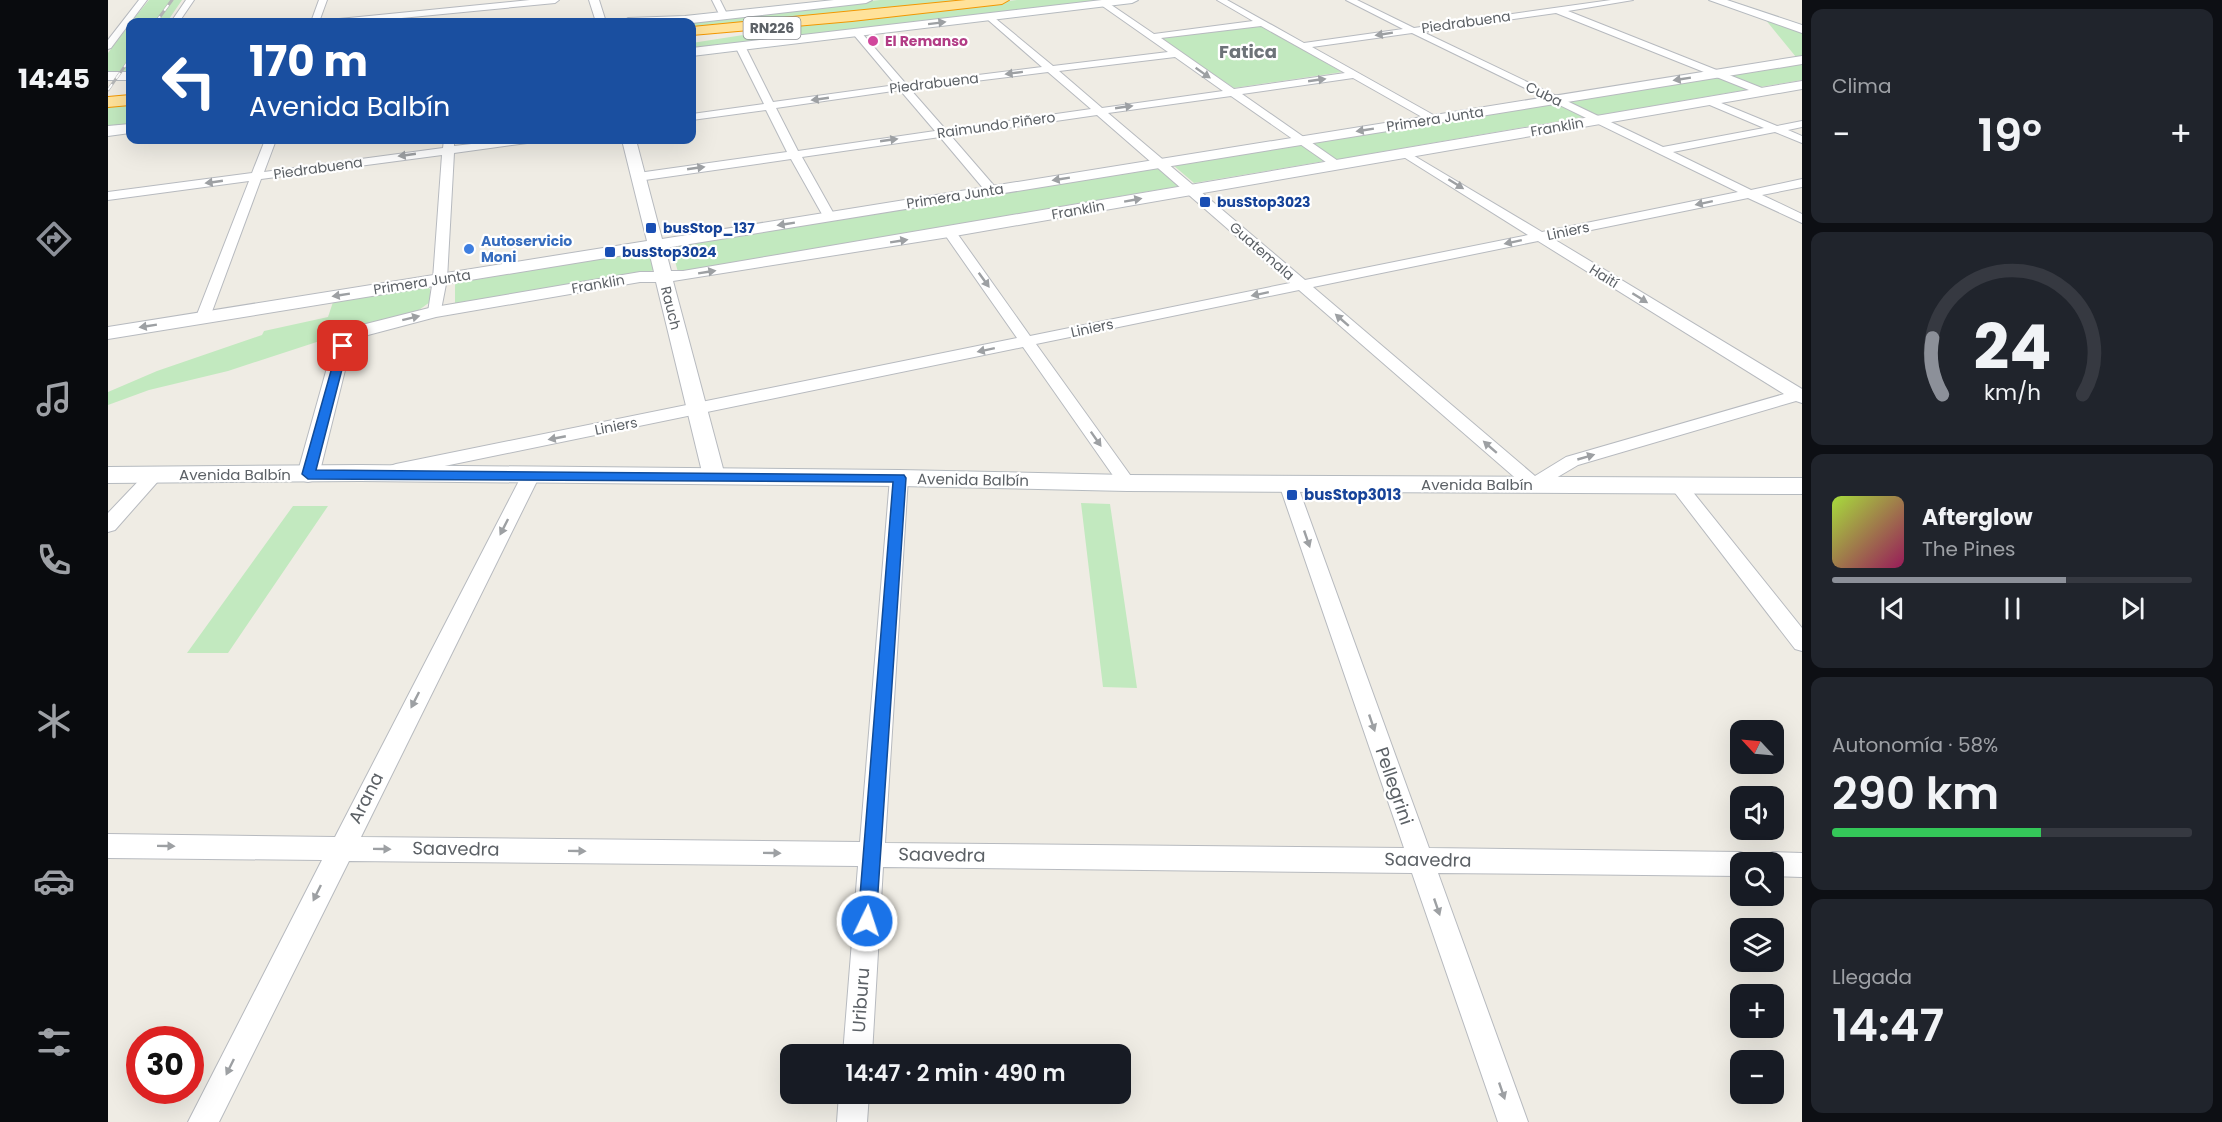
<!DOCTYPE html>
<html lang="es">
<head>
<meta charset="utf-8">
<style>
  body { margin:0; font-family:Poppins,sans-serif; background:#20242c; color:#f1f3f6; height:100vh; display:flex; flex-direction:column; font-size:22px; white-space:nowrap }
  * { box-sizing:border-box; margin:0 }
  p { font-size:20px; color:#9ea1a6 }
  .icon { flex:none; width:33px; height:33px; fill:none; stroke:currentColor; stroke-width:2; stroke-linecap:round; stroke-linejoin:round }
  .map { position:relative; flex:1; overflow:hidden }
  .panel { display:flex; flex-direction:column; gap:9px; padding:9px; background:#0d0f14; width:420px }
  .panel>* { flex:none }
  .guide { position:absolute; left:18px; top:18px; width:570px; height:126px; border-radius:12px; box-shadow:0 6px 24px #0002; background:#1a4fa0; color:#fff; overflow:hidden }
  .needle { width:39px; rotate:296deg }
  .fabs { position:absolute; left:1622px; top:720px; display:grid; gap:12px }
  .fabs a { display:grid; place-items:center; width:54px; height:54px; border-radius:12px; background:#171b24; box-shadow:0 6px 24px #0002; font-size:30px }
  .speed { position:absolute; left:18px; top:1026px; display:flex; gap:12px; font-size:30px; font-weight:700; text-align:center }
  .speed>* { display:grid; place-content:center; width:78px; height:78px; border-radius:50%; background:#171b24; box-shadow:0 6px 24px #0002; line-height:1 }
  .speed .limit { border:9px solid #d22; background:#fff; color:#111 }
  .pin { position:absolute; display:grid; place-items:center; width:51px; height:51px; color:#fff; margin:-26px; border-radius:12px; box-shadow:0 3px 9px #0006 }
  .me { position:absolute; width:66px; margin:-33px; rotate:4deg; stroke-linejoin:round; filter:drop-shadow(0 0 4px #0008) }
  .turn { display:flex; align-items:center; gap:21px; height:126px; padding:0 24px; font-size:27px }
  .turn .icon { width:78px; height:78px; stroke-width:2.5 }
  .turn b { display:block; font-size:42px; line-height:51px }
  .big { font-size:45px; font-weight:600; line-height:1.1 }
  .panel .card { flex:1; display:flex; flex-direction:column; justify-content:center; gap:9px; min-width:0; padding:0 21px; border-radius:12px; background:#20242c }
  .panel .dial { align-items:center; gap:0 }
  .dial svg { height:156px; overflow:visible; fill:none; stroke:#363941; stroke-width:7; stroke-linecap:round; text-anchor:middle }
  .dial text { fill:#f1f3f6; stroke:none }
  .song { display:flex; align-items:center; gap:18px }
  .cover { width:72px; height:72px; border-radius:9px; background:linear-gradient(135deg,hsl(80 70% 55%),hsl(330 70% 35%)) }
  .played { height:6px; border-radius:3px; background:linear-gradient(90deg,#8c9099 65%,#363941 65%) }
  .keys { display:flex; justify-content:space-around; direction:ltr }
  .heat { display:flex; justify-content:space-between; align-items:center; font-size:33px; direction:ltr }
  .charge { height:9px; border-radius:4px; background:linear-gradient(90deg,#34c759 58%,#363941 0) }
  .trip { position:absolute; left:672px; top:1044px; width:351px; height:60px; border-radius:12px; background:#171b24; box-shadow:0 6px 24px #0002; font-weight:600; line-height:60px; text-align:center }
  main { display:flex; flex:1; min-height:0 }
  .dock { display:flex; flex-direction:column; width:108px; justify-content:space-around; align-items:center; background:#090b0e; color:#9ea1a6 }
  .dock .icon { width:42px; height:42px }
  .dock .on { color:#8c9099 }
  .dock b { font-size:27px; color:#f1f3f6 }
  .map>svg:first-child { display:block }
  .green { fill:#c2e9bf }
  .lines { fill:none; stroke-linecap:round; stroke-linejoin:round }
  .minor-casing { stroke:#b7babf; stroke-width:2 }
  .tertiary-casing { stroke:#b7babf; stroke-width:2 }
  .secondary-casing { stroke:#b5babf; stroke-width:2 }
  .trunk-casing { stroke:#f39700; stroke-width:2 }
  .minor { fill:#fff; fill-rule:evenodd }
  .tertiary { fill:#fff; fill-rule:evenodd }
  .secondary { fill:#fff; fill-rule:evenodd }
  .trunk { fill:#ffe29a; fill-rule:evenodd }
  .rail-casing { stroke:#b5b6b7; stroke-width:3 }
  .rail { stroke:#fff; stroke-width:2; stroke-dasharray:7; stroke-linecap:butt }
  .oneway { fill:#9da0a3 }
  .route { fill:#1a73e8; stroke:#114b97; stroke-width:1.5 }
  .hotel-dot { fill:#d1479c; stroke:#fff; stroke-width:2 }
  .transit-dot { fill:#1a4fb4; stroke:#fff; stroke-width:2 }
  .shop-dot { fill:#3f7fe0; stroke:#fff; stroke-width:2 }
  .labels { text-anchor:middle; stroke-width:4.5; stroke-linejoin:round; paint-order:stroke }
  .far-street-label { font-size:14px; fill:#5c6166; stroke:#fff }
  .shield { fill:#fff; stroke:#8d9094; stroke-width:1.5 }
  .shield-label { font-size:14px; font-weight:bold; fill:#5c6166 }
  .far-hotel-label { font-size:14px; font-weight:bold; fill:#b23c85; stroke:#fff; text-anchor:start }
  .far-transit-label { font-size:14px; font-weight:bold; fill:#164399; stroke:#fff; text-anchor:start }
  .far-shop-label { font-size:14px; font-weight:bold; fill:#366cbe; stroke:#fff; text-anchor:start }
  .street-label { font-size:15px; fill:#5c6166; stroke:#fff }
  .transit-label { font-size:15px; font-weight:bold; fill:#164399; stroke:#fff; text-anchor:start }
  .far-district-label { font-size:18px; font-weight:bold; fill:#6d7378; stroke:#fff }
  .near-street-label { font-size:18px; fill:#5c6166; stroke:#fff }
</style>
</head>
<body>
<main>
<nav class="dock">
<b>14:45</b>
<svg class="icon on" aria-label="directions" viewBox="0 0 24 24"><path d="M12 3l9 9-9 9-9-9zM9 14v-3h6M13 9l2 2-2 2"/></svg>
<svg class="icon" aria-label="music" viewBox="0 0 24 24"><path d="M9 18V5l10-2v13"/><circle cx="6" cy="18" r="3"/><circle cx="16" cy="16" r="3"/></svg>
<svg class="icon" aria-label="phone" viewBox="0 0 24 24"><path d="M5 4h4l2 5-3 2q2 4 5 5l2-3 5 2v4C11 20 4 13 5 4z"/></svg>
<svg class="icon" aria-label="climate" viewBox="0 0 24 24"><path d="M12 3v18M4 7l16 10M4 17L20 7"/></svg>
<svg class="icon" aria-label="car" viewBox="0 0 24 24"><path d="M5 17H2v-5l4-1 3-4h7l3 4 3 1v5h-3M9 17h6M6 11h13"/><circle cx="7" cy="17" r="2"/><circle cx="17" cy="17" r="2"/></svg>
<svg class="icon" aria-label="filters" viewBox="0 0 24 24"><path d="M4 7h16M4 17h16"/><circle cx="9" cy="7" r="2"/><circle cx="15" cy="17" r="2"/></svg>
</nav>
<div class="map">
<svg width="1694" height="1122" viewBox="0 0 1694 1122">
  <rect width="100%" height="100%" fill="#efece4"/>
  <!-- green -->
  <path class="green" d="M41,0H74L59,22H23Z
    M772,0H874L608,27L584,28V22H567Z
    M909,0H1014L584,51V43L693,26Z
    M1657,19L1694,32V56L1688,57Z
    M22,24V74L0,76V53Z
    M1152,25L1234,72L1126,88L1052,38Z
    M1694,62V80L1652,87L1619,74Z
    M1610,76L1643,89L1486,116L1456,101Z
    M22,102V126L0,128V105Z
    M1446,103L1475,117L1226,160L1202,143Z
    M1192,144L1217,161L1086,183L1065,165Z
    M1050,167L1072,186L570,272L563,247Z
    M543,250L548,270L347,305V283Z
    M318,286L322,289V302L308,312L242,327L224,337L120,371L41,390L0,405V392L49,371L154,335L156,331L220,317L225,302Z
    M973,503L1002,504L1029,688L995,687Z
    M185,506H220L120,653H79Z"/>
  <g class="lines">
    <!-- minor casing -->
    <g class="minor-casing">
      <path id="minor" d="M31,0H39L3,48L0,49V40Z
        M78,0H86L71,22H63Z
        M211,0H219L211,22H203Z
        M422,0H451L447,3L252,22H227L231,19Z
        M604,0H612L620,16L619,18H613Z
        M996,0L1046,34L1145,21L1109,0H1119L1196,43L1295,29L1238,0H1249L1306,28L1503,0H1525L1460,11L1659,90V94H1651L1448,13L1315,32L1555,147L1656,128L1597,103L1596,101L1601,98L1669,126L1694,121V127L1680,130L1694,136V143L1667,132L1565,152L1643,190L1694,179V187L1654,195L1694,214V223L1640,198L1444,238L1694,389V403L1688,401L1470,465L1426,491L1420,489L1191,290L928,344L1025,479L1028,483L1025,487H1013L915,347L288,476L282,474L279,470L282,466L288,464L909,338L835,232L841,228L846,229L922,336L1182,283L989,115L843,136L888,188V194H880L832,137L694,157L727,216L721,220L715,216L683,159L530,181L524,177L530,173L679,152L658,110L584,120V114L656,104L627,46L629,44L637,46L665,102L788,85L746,35L744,33L749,30L752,31L798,84L934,67L879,19V15L882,14L945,66L1060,52L993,5V1ZM1153,26L1237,73L1126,89L1053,38ZM1304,33L1630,192L1434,232L1298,151L1292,154L1294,156L1420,235L1197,280L1000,113L1123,96L1225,167H1233V163L1134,94L1245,78L1321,121H1329V117L1204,47ZM1067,57L1115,91L994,108L951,71ZM940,72L983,109L838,130L802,89ZM792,90L827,131L690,151L668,108ZM1430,241L1676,394L1458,457L1427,476L1205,287Z
        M157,140H168L156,172L335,148L336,140H346V146L398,140H425L419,143L346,153L339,279L332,315H322L320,312L325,279L334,155L153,179L102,317L95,321L90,320L88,317L141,181L0,200V192L144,173Z
        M46,469L52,471L55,475L52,479L7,530L0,532V513L40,471Z
        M423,469L429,471L432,475L253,837L752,842L782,478L785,474H797L800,478L777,843L1296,848L1171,484L1174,480H1186L1189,484L1321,848L1632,852L1641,855L1644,862H1632V876L1330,873L1420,1122H1390L1304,873L775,867L764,1054H735L750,866L241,861L111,1122H80L214,860L0,858V834L227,837L414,475L417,471Z
        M1570,479L1576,481L1694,628V651L1687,649L1564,489L1561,485L1564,481Z
        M1665,852L1694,853V877L1665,876V862H1653L1656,855Z
        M731,1094H761L759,1122H729Z"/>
    </g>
    <!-- tertiary casing -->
    <g class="tertiary-casing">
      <path id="tertiary" d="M481,0H491L498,22H488Z
        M1694,56V64L557,248L563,271H575L1694,81V89L841,237L565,281L617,476L614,481L606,483L598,481L595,476L548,282H532L328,317L260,335L242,350L211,475L208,480L200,482L192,480L189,475L224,350L231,338L246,327L321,308L532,272H546L541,251L0,339V327L539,241L514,140H528L554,239Z"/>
    </g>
    <!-- secondary casing -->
    <g class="secondary-casing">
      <path id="secondary" d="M726,0H764L758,3L584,23L514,22L520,18L577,16Z
        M994,0H1030L1024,3L584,56V48Z
        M1601,0H1619L1694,25V33Z
        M0,72H22V80H0Z
        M22,124V133L0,136V126Z
        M252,465L791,470L1019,475L1694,478V494L1019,491L791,486L252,481L0,483V467Z"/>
    </g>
    <!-- trunk casing -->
    <g class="trunk-casing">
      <path id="trunk" d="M858,0H901L894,4L744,21L584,35V27Z
        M22,95V105L0,107V97Z"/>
    </g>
    <!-- minor -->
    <use href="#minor" class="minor"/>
    <!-- tertiary -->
    <use href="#tertiary" class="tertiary"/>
    <!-- secondary -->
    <use href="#secondary" class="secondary"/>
    <!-- trunk -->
    <use href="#trunk" class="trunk"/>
    <!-- rail casing -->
    <g class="rail-casing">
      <path id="rail" d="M48,22L64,0
        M0,90L22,59"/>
    </g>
    <!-- rail -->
    <use href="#rail" class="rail"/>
  </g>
  <!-- one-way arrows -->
  <defs><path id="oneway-solid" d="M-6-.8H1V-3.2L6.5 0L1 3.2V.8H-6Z" transform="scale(1.5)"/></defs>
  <g class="oneway">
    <use href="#oneway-solid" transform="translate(829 23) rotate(-7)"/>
    <use href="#oneway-solid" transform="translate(1276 34) rotate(171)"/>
    <use href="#oneway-solid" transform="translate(906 73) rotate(173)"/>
    <use href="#oneway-solid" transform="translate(1095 73) rotate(35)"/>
    <use href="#oneway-solid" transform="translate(1574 79) rotate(171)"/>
    <use href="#oneway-solid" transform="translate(1209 80) rotate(-8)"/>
    <use href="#oneway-solid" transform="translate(712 99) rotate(172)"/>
    <use href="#oneway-solid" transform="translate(1016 107) rotate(-8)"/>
    <use href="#oneway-solid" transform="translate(1257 130) rotate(171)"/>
    <use href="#oneway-solid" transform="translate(781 140) rotate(-8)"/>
    <use href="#oneway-solid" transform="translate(299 155) rotate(172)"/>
    <use href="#oneway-solid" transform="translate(588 168) rotate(-8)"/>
    <use href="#oneway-solid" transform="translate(953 179) rotate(171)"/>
    <use href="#oneway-solid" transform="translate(106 182) rotate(172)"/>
    <use href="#oneway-solid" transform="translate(1348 184) rotate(32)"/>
    <use href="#oneway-solid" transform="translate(1025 200) rotate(-10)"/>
    <use href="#oneway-solid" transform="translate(1596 203) rotate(168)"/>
    <use href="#oneway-solid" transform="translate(678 224) rotate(171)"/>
    <use href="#oneway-solid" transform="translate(791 241) rotate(-9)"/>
    <use href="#oneway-solid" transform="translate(1405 242) rotate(168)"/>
    <use href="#oneway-solid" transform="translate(599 272) rotate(-9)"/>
    <use href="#oneway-solid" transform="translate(876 280) rotate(54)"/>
    <use href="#oneway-solid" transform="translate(1152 294) rotate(168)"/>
    <use href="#oneway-solid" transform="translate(233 295) rotate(171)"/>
    <use href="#oneway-solid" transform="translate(1532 298) rotate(32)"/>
    <use href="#oneway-solid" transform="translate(303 318) rotate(-14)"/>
    <use href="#oneway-solid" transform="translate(1234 320) rotate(-139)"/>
    <use href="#oneway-solid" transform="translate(40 326) rotate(171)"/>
    <use href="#oneway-solid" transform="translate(878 350) rotate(168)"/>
    <use href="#oneway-solid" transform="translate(449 438) rotate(169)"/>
    <use href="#oneway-solid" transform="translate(988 439) rotate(55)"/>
    <use href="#oneway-solid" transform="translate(1382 447) rotate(-139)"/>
    <use href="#oneway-solid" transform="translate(1478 457) rotate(-16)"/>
    <use href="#oneway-solid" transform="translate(396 527) rotate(117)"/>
    <use href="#oneway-solid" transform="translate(1199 539) rotate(71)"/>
    <use href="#oneway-solid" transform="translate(307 700) rotate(117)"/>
    <use href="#oneway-solid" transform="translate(1264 723) rotate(71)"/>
    <use href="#oneway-solid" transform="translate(58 846) rotate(1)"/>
    <use href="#oneway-solid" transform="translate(274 849) rotate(1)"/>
    <use href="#oneway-solid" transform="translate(469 851) rotate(1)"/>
    <use href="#oneway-solid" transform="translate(664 853) rotate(1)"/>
    <use href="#oneway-solid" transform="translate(209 893) rotate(116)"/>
    <use href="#oneway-solid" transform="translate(1329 907) rotate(71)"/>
    <use href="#oneway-solid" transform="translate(122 1067) rotate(116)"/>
    <use href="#oneway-solid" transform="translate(1394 1091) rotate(71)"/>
  </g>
  <!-- route -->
  <path class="route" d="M235,343L240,346L208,470L796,475L798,478L768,921L765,927L759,930L752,927L750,921L785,482L200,479L194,474L230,346Z"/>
  <!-- markers -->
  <circle class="hotel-dot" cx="765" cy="41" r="6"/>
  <g class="transit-dot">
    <rect x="1091" y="196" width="12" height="12" rx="3"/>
    <rect x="537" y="222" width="12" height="12" rx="3"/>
    <rect x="496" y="246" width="12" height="12" rx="3"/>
    <rect x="1178" y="489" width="12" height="12" rx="3"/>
  </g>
  <circle class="shop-dot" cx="361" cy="249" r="6"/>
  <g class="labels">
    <!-- far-street labels -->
    <g class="far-street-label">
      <text transform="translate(1358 22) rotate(-8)" y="5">Piedrabuena</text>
      <text transform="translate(826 83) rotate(-7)" y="5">Piedrabuena</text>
      <text transform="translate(1436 94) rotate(26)" y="5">Cuba</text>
      <text transform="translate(1327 119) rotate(-9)" y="5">Primera Junta</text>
      <text transform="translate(888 125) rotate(-8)" y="5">Raimundo Piñero</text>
      <text transform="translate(1449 127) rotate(-10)" y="5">Franklin</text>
      <text transform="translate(210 168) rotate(-8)" y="5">Piedrabuena</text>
      <text transform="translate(847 196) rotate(-9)" y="5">Primera Junta</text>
      <text transform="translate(970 210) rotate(-10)" y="5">Franklin</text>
      <text transform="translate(1460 231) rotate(-12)" y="5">Liniers</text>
      <text transform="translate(1154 251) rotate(41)" y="5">Guatemala</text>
      <text transform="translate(1496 276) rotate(32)" y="5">Haití</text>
      <text transform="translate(314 282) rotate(-9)" y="5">Primera Junta</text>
      <text transform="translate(490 284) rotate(-10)" y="5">Franklin</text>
      <text transform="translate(563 308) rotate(76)" y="5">Rauch</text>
      <text transform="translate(984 328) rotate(-12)" y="5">Liniers</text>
      <text transform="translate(508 426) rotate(-11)" y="5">Liniers</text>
    </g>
    <!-- shield labels -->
    <rect class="shield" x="635.5" y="17" width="57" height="22" rx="4.5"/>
    <g class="shield-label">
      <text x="664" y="33">RN226</text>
    </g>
    <!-- far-hotel labels -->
    <g class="far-hotel-label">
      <text x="777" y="46">El Remanso</text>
    </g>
    <!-- far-transit labels -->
    <g class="far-transit-label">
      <text x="1109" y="207">busStop3023</text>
      <text x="555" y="233">busStop_137</text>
      <text x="514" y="257">busStop3024</text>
    </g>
    <!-- far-shop labels -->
    <g class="far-shop-label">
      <text x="373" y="246">Autoservicio<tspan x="373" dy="16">Moni</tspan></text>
    </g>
    <!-- street labels -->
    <g class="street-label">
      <text x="127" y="480">Avenida Balbín</text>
      <text transform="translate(865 480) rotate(1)" y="5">Avenida Balbín</text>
      <text x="1369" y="490">Avenida Balbín</text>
    </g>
    <!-- transit labels -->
    <g class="transit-label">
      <text x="1196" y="500">busStop3013</text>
    </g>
    <!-- far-district labels -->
    <g class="far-district-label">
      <text x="1140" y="58">Fatica</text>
    </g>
    <!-- near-street labels -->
    <g class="near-street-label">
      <text transform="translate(1286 786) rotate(71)" y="6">Pellegrini</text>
      <text transform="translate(258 798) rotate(-63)" y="6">Arana</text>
      <text transform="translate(348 849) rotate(1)" y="6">Saavedra</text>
      <text transform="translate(834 855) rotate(1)" y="6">Saavedra</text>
      <text transform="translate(1320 860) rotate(1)" y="6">Saavedra</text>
      <text transform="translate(753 1000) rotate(-86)" y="6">Uriburu</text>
    </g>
  </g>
</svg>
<div class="fabs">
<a><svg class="needle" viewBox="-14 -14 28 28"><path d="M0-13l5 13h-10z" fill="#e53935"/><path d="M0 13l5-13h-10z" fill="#9ea1a6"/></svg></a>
<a><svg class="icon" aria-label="sound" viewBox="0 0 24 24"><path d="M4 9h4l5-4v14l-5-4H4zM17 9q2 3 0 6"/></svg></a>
<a><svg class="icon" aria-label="search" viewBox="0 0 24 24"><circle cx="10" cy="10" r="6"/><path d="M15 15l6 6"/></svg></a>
<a><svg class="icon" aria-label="layers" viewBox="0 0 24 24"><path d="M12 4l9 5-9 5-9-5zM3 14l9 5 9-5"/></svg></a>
<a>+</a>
<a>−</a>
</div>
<div class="speed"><div class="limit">30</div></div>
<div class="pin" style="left:235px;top:346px;background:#d93025"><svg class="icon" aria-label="arrive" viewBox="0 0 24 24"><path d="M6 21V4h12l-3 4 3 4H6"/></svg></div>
<svg class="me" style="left:759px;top:921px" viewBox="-20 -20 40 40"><circle r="17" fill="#1a73e8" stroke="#fff" stroke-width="3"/><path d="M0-11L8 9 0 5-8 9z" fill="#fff"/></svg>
<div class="trip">14:47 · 2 min · 490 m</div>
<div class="guide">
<div class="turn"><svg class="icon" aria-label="left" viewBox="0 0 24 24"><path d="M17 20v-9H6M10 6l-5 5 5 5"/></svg><div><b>170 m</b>Avenida Balbín</div></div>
</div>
</div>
<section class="panel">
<div class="card"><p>Clima</p>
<div class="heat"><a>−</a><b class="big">19°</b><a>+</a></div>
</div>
<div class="card dial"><svg viewBox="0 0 100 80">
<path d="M14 69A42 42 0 1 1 86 69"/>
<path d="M14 69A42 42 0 0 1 9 40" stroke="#8c9099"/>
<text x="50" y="56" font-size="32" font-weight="700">24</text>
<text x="50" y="72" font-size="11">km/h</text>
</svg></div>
<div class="card">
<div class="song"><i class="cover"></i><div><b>Afterglow</b><p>The Pines</p></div></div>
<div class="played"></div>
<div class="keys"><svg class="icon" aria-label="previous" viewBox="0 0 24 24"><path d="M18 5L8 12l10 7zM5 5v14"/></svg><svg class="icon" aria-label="pause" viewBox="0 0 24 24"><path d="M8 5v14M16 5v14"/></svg><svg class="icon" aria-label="next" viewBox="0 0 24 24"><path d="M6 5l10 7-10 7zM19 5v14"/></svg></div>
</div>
<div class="card"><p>Autonomía · 58%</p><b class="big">290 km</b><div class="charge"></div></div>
<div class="card"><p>Llegada</p><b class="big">14:47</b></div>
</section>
</main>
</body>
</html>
